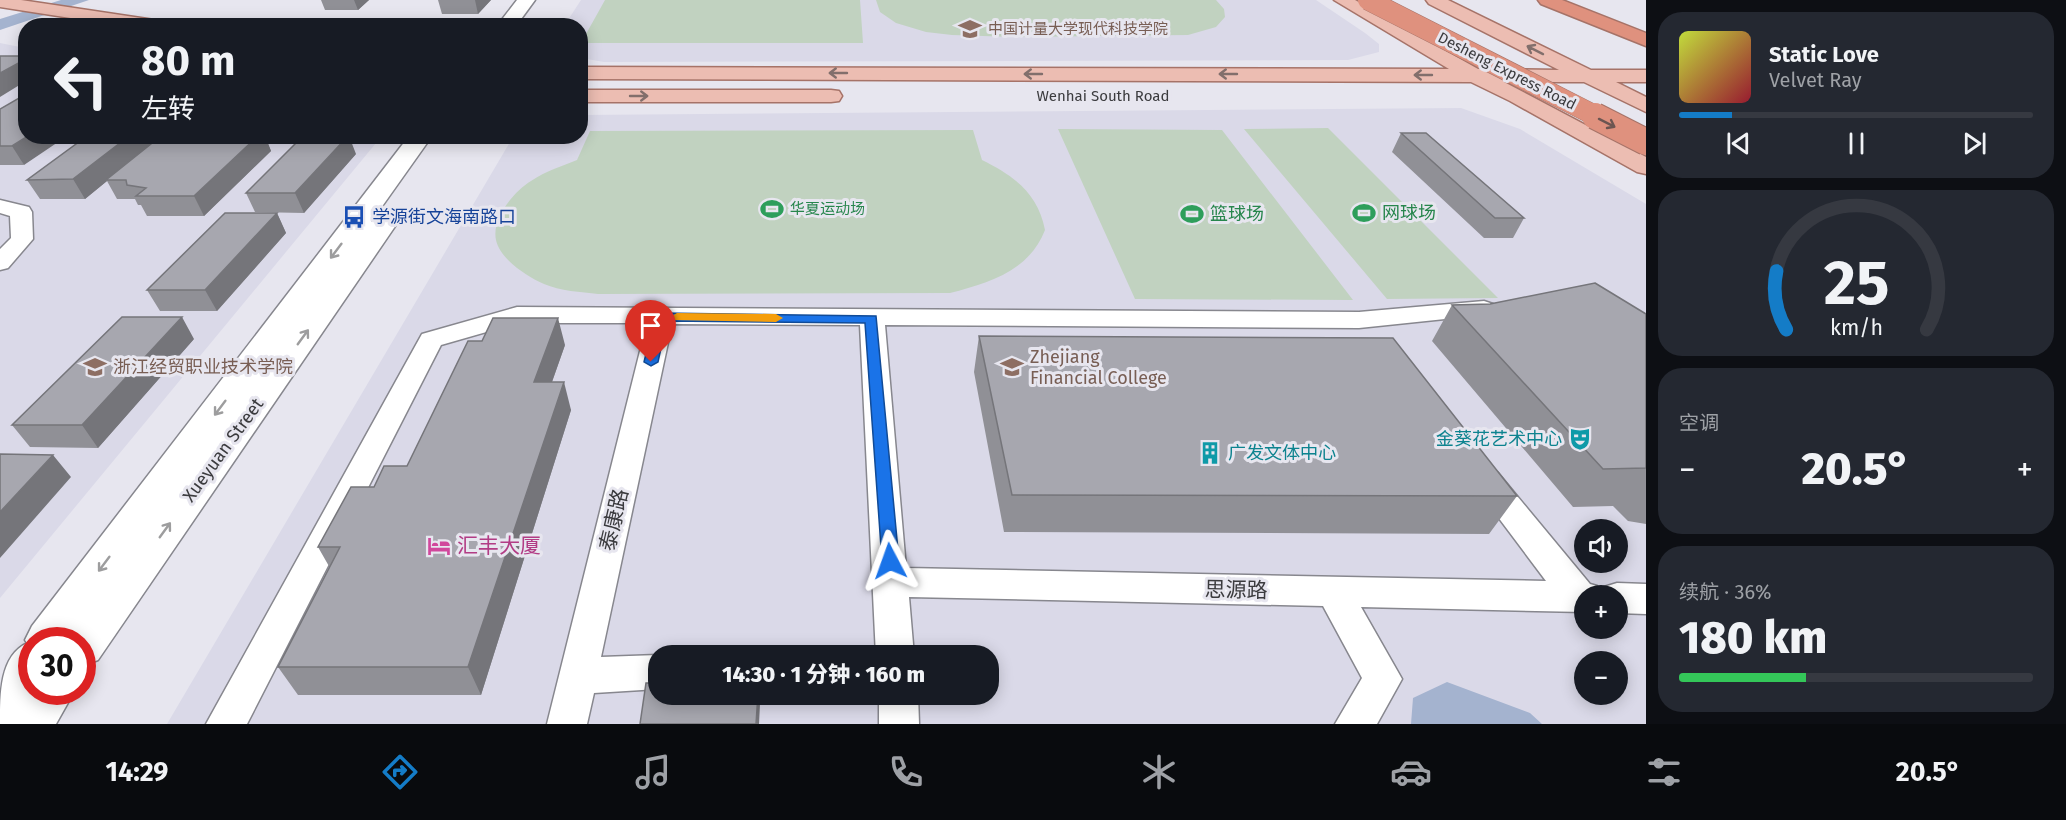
<!DOCTYPE html>
<html lang="zh">
<head>
<meta charset="utf-8">
<style>
  body { margin:0; font-family:"Fira Sans","Noto Sans SC",sans-serif; background:#242831; color:#f1f3f6; height:100vh; display:flex; flex-direction:column; font-size:22px; white-space:nowrap }
  * { box-sizing:border-box; margin:0 }
  p { font-size:20px; color:#9ea1a6 }
  .icon { flex:none; width:33px; height:33px; fill:none; stroke:currentColor; stroke-width:2; stroke-linecap:round; stroke-linejoin:round }
  .map { position:relative; flex:1; overflow:hidden }
  .side { display:flex; flex-direction:column; gap:12px; padding:12px; background:#0d0f14; width:420px }
  .side>* { flex:none }
  .guide { position:absolute; left:18px; top:18px; width:570px; height:126px; border-radius:24px; box-shadow:0 3px 15px #0003; background:#171b24; color:#f1f3f6; overflow:hidden }
  .buttons { position:absolute; left:1574px; top:519px; display:grid; gap:12px }
  .buttons a { display:grid; place-items:center; width:54px; height:54px; border-radius:50%; background:#171b24; box-shadow:0 3px 15px #0003; font-size:30px }
  .speed { position:absolute; left:18px; top:627px; display:flex; gap:12px; font-size:30px; font-weight:700; text-align:center }
  .speed>* { display:grid; place-content:center; width:78px; height:78px; border-radius:50%; background:#171b24; box-shadow:0 3px 15px #0003; line-height:1 }
  .speed .limit { border:9px solid #d22; background:#fff; color:#111 }
  .pin { position:absolute; display:grid; place-items:center; width:51px; height:51px; color:#fff; margin:-62px -26px; border-radius:50% 50% 50% 0; rotate:-45deg; box-shadow:0 0 6px #0007 }
  .pin .icon { rotate:45deg }
  .me { position:absolute; width:66px; margin:-33px; rotate:356deg; stroke-linejoin:round; filter:drop-shadow(0 0 4px #0008) }
  .turn { display:flex; align-items:center; gap:21px; height:126px; padding:0 24px; font-size:27px }
  .turn .icon { width:78px; height:78px; stroke-width:2.5 }
  .turn b { display:block; font-size:42px; line-height:51px }
  .big { font-size:45px; font-weight:800; line-height:1.1 }
  .side .card { flex:1; display:flex; flex-direction:column; justify-content:center; gap:9px; min-width:0; padding:0 21px; border-radius:24px; background:#242831 }
  .side .dial { align-items:center; gap:0 }
  .dial svg { height:156px; overflow:visible; fill:none; stroke:#363941; stroke-width:7; stroke-linecap:round; text-anchor:middle }
  .dial text { fill:#f1f3f6; stroke:none }
  .song { display:flex; align-items:center; gap:18px }
  .cover { width:72px; height:72px; border-radius:9px; background:linear-gradient(135deg,hsl(70 70% 55%),hsl(350 70% 35%)) }
  .played { height:6px; border-radius:3px; background:linear-gradient(90deg,#147cc7 15%,#363941 15%) }
  .keys { display:flex; justify-content:space-around; direction:ltr }
  .heat { display:flex; justify-content:space-between; align-items:center; font-size:33px; direction:ltr }
  .charge { height:9px; border-radius:4px; background:linear-gradient(90deg,#34c759 36%,#363941 0) }
  .trip { position:absolute; left:648px; top:645px; width:351px; height:60px; border-radius:24px; background:#171b24; box-shadow:0 3px 15px #0003; font-weight:800; line-height:60px; text-align:center }
  .dock { display:flex; height:96px; justify-content:space-around; align-items:center; background:#090b0e; color:#9ea1a6 }
  .dock .icon { width:42px; height:42px }
  .dock .current { color:#147cc7 }
  .dock b { font-size:27px; color:#f1f3f6 }
  main { display:flex; flex:1; min-height:0 }
  .map>svg:first-child { display:block }
  .built { fill:#dad9e8; fill-rule:evenodd }
  .green { fill:#c1d2c0 }
  .water { fill:#a4b3cf }
  .lines { fill:none; stroke-linecap:round; stroke-linejoin:round }
  .street-casing { stroke:#87878e; stroke-width:3 }
  .secondary-casing { stroke:#87878e; stroke-width:3 }
  .primary-casing { stroke:#a67368; stroke-width:3 }
  .highway-casing { stroke:#a67368; stroke-width:3 }
  .street { fill:#fff; fill-rule:evenodd }
  .secondary { fill:#fff; fill-rule:evenodd }
  .primary { fill:#ecbdb2; fill-rule:evenodd }
  .highway { fill:#df917e; fill-rule:evenodd }
  .highway-bridge-far1-casing { stroke:#a67368; stroke-width:21; stroke-linecap:butt }
  .highway-bridge-casing { stroke:#a67368; stroke-width:28; stroke-linecap:butt }
  .highway-bridge-far1 { stroke:#df917e; stroke-width:20 }
  .highway-bridge { stroke:#df917e; stroke-width:26 }
  .wall { fill:#909096 }
  .shaded-wall { fill:#75757a }
  .building { fill:#a7a7af; stroke:#75757a; stroke-width:1.5 }
  .oneway { stroke:#826f6c }
  .oneway2 { stroke:#6c5551 }
  .oneway3 { stroke:#9d9d9e }
  .route { fill:#1a73e8; stroke:#114b97; stroke-width:1.5 }
  .slow { fill:#f59e0b }
  .labels { text-anchor:middle; stroke-width:6; stroke-linejoin:round; paint-order:stroke }
  .far-education-label { font-size:15px; fill:#785e54; stroke:#e7e6ef; text-anchor:start }
  .far-street-label { font-size:15px; fill:#3b3b3e; stroke:#e7e6ef }
  .far-leisure-label { font-size:15px; fill:#27864d; stroke:#e7e6ef; text-anchor:start }
  .leisure-label { font-size:18px; fill:#27864d; stroke:#e7e6ef; text-anchor:start }
  .transit-label { font-size:18px; fill:#164399; stroke:#e7e6ef; text-anchor:start }
  .education-label { font-size:18px; fill:#785e54; stroke:#e7e6ef; text-anchor:start }
  .culture-label { font-size:18px; fill:#0d838f; stroke:#e7e6ef; text-anchor:end }
  .street-label { font-size:18px; fill:#3b3b3e; stroke:#e7e6ef }
  .near-street-label { font-size:21px; fill:#3b3b3e; stroke:#e7e6ef }
  .near-hotel-label { font-size:21px; fill:#b23c85; stroke:#e7e6ef; text-anchor:start }
</style>
</head>
<body>
<main>
<div class="map">
<svg width="1646" height="724" viewBox="0 0 1646 724">
  <rect width="100%" height="100%" fill="#e7e6ef"/>
  <!-- built -->
  <path class="built" d="M581,0H1316L1365,33L1379,44V52L1348,60L604,62L581,58L580,26H564Z
    M0,43L25,48L26,136L381,137L0,598Z
    M1461,108L1520,129L1646,204V724H167L513,137L580,136L581,115ZM1584,530H1617V562H1584ZM1584,596H1617V628H1584ZM658,656H988V694H658ZM1584,662H1617V694H1584Z"/>
  <!-- green -->
  <path class="green" d="M605,0H860L863,43H581Z
    M876,0H1216L1224,9L1225,17L1216,27L1188,35L1014,37L952,35L926,32L896,23L880,12Z
    M1328,128L1498,298L1387,299L1244,129Z
    M1058,129L1222,130L1353,300L1135,299Z
    M973,130L982,160C1014,176 1038,193 1045,230C1029,271 989,283 950,293L598,294C581,292 560,291 544,284C528,277 505,262 498,246C487,223 513,192 531,181C546,171 562,166 577,160L590,131Z"/>
  <!-- water -->
  <path class="water" d="M61,0H89L0,30V19Z
    M1447,682L1530,713L1542,724H1411L1413,698Z"/>
  <g class="lines">
    <!-- street casing -->
    <g class="street-casing">
      <path id="street" d="M0,200L29,207L32,212L33,239L8,268L0,270V249L11,238L10,216L0,213Z
        M1484,301L1493,304L1497,309L1493,314L1359,328L885,325L906,568L1546,581L1471,481L1476,473L1487,469L1498,473L1590,584L1597,586L1601,595L1604,587L1617,583L1646,584V614L1617,613V596H1584V612L1361,607L1402,679L1377,724H1335L1362,678L1323,606L909,597L914,656H876L860,325L672,324L601,657L658,655L660,656L658,689L594,693L587,724H547L647,323H518L441,345L247,724H206L422,334L517,307L1359,312Z
        M879,694H918L919,724H879Z"/>
    </g>
    <!-- secondary casing -->
    <g class="secondary-casing">
      <path id="secondary" d="M517,0H535L516,26H497Z
        M409,136H432L371,222L383,217L393,219L396,225L98,660L82,666V640H32V692H74L56,724H0C0,693 0,656 27,643L25,640L32,626Z"/>
    </g>
    <!-- primary casing -->
    <g class="primary-casing">
      <path id="primary" d="M0,0H21L161,21L170,26H122L0,7Z
        M1334,0H1355L1478,69L1559,70L1429,4L1426,0H1448L1591,70H1646V82H1616L1646,97V112L1584,82H1504L1646,157V174L1637,172L1510,101L1471,82L580,79V67L1449,69Z
        M580,90H831L839,91L842,96L839,101L831,102H580Z"/>
    </g>
    <!-- highway casing -->
    <g class="highway-casing">
      <path id="highway" d="M1538,0H1562L1646,33V46L1541,4Z"/>
    </g>
    <!-- street -->
    <use href="#street" class="street"/>
    <!-- secondary -->
    <use href="#secondary" class="secondary"/>
    <!-- primary -->
    <use href="#primary" class="primary"/>
    <!-- highway -->
    <use href="#highway" class="highway"/>
    <!-- highway-bridge-far1 casing -->
    <g class="highway-bridge-far1-casing">
      <path id="highway-bridge-far1" d="M1368,0L1598,117"/>
    </g>
    <!-- highway-bridge casing -->
    <g class="highway-bridge-casing">
      <path id="highway-bridge" d="M1595,116L1646,142"/>
    </g>
    <!-- highway-bridge-far1 -->
    <use href="#highway-bridge-far1" class="highway-bridge-far1"/>
    <!-- highway-bridge -->
    <use href="#highway-bridge" class="highway-bridge"/>
  </g>
  <!-- wall -->
  <path class="wall" d="M321,0H369L358,10H325Z
    M438,0H491L478,14H442Z
    M0,109L24,165H0Z
    M1401,133L1524,218L1513,238H1484L1392,152Z
    M87,136H289L284,141H267L271,151L204,216H147L141,205H138L135,199H117L107,181L85,199H40L27,180Z
    M356,154L304,213L255,212L246,193Z
    M277,213L286,233L217,311H160L147,290Z
    M1490,304L1646,314V524L1628,521L1613,506L1573,507L1432,341L1452,305Z
    M979,336L1517,496L1489,534L1004,532L974,372Z
    M194,339L98,448L30,447L12,425Z
    M565,345L552,382L571,410L481,695H298L278,667L330,568L318,547L374,487L407,466Z"/>
  <!-- shaded-wall -->
  <path class="shaded-wall" d="M354,0H369L358,10Z
    M475,0H491L478,14Z
    M26,59V81L0,97V73Z
    M28,136H67L24,165L12,146Z
    M129,136H153L156,142L106,180L107,181L85,199L73,179Z
    M258,136H265L271,151L204,216L194,196Z
    M282,136H289L284,141Z
    M348,136H349L356,154L304,213L295,193Z
    M277,213L286,233L217,311L205,290Z
    M182,317L194,339L98,448L82,425Z
    M558,318L565,345L542,410L534,382Z
    M564,382L571,410L481,695L468,667Z
    M53,455L71,477L0,558V512Z
    M758,694H760V704L759,724H756Z"/>
  <!-- building -->
  <path class="building" d="M0,56H26V59L0,73Z
    M26,94V136H28L12,146H0V109Z
    M1401,133H1426L1524,218H1495Z
    M87,136H129L73,179L27,180Z
    M161,136H258L194,196H136L146,188L127,185L126,180H106Z
    M303,136H348L295,193H246Z
    M225,213H277L205,290H147Z
    M1595,283L1646,314V468L1603,469L1452,305L1490,304Z
    M122,317H182L82,425H12Z
    M493,318H558L534,382H564L468,667H278L340,547H318L351,487H374L384,466H407L468,341H482Z
    M979,336L1393,338L1517,496L1012,495Z
    M0,454L53,455L0,512Z
    M646,683H658V694H758L756,724H640Z"/>
  <!-- one-way arrows -->
  <defs><path id="oneway-shaft" d="M-6 0H5M1.5-3L5.5 0L1.5 3" fill="none" stroke-width="1.6" stroke-linecap="round" stroke-linejoin="round" transform="scale(1.5)"/></defs>
  <g class="oneway">
    <use href="#oneway-shaft" transform="translate(1535 50) rotate(-153)"/>
    <use href="#oneway-shaft" transform="translate(838 73) rotate(-180)"/>
    <use href="#oneway-shaft" transform="translate(1033 74) rotate(-180)"/>
    <use href="#oneway-shaft" transform="translate(1228 74) rotate(-180)"/>
    <use href="#oneway-shaft" transform="translate(1423 75) rotate(-180)"/>
    <use href="#oneway-shaft" transform="translate(639 96)"/>
  </g>
  <use class="oneway2" href="#oneway-shaft" transform="translate(1607 123) rotate(27)"/>
  <g class="oneway3">
    <use href="#oneway-shaft" transform="translate(336 251) rotate(127)"/>
    <use href="#oneway-shaft" transform="translate(303 337) rotate(-54)"/>
    <use href="#oneway-shaft" transform="translate(220 408) rotate(127)"/>
    <use href="#oneway-shaft" transform="translate(165 530) rotate(-54)"/>
    <use href="#oneway-shaft" transform="translate(104 564) rotate(127)"/>
  </g>
  <!-- route -->
  <path class="route" d="M661,313L876,316L899,561L896,566L890,568L884,566L882,561L865,323L667,321L658,362L651,366L644,362L655,317Z"/>
  <!-- slow -->
  <path class="slow" d="M677,313L776,314L783,318L776,322L672,320L670,317Z"/>
  <!-- icons -->
  <defs>
    <g id="university-bare" transform="scale(1.8)"><path d="M0-5L7-2L0 1L-7-2ZM-4 1L0 2.5L4 1V4Q0 6-4 4Z" fill="#8d6e63" stroke="#e7e6ef" stroke-width="2.5" paint-order="stroke"/></g>
    <g id="stadium-bare" transform="scale(1.8)"><path d="M0-5a6.5 5 0 1 0 0 10a6.5 5 0 1 0 0-10ZM-3.5-1.8h7v3.6h-7Z" fill="#2e9e5b" stroke="#e7e6ef" stroke-width="2.5" paint-order="stroke"/></g>
    <g id="bus-bare" transform="scale(1.8)"><path d="M-5-6H5V4H4V6H2V4H-2V6H-4V4H-5ZM-3.5-4V0h7V-4ZM-3.5 1.2v1.5H-2V1.2ZM2 1.2v1.5H3.5V1.2Z" fill="#1a4fb4" stroke="#e7e6ef" stroke-width="2.5" paint-order="stroke"/></g>
    <g id="theatre-bare" transform="scale(1.8)"><path d="M-5-5.5Q0-4 5-5.5V0Q5 5 0 6Q-5 5-5 0ZM-3.3-2.5H-1v1.5H-3.3ZM1-2.5H3.3v1.5H1ZM-2.8 1Q0 5.5 2.8 1Z" fill="#0f9aa8" stroke="#e7e6ef" stroke-width="2.5" paint-order="stroke"/></g>
    <g id="building-bare" transform="scale(1.8)"><path d="M-4-6H4V6H1V3H-1V6H-4ZM-2.5-4.3h1.7v1.8h-1.7ZM.8-4.3h1.7v1.8H.8ZM-2.5-1h1.7V.8h-1.7ZM.8-1h1.7V.8H.8Z" fill="#0f9aa8" stroke="#e7e6ef" stroke-width="2.5" paint-order="stroke"/></g>
    <g id="hotel-bare" transform="scale(1.8)"><path d="M-6-4.5h1.5V1H6V5H4.5V3h-9V5H-6ZM-4 0a1.8 1.8 0 1 1 3.6 0ZM.5 0V-2.5h3Q6-2.5 6 0Z" fill="#d1479c" stroke="#e7e6ef" stroke-width="2.5" paint-order="stroke"/></g>
  </defs>
  <g fill-rule="evenodd">
    <use href="#university-bare" x="970" y="29"/>
    <use href="#stadium-bare" x="772" y="209"/>
    <use href="#stadium-bare" x="1364" y="213"/>
    <use href="#stadium-bare" x="1192" y="214"/>
    <use href="#bus-bare" x="354" y="217"/>
    <use href="#university-bare" x="95" y="367"/>
    <use href="#university-bare" x="1012" y="367"/>
    <use href="#theatre-bare" x="1580" y="439"/>
    <use href="#building-bare" x="1210" y="453"/>
    <use href="#hotel-bare" x="439" y="546"/>
  </g>
  <g class="labels">
    <!-- far-education labels -->
    <g class="far-education-label">
      <text x="988" y="34">中国计量大学现代科技学院</text>
    </g>
    <!-- far-street labels -->
    <g class="far-street-label">
      <text transform="translate(1507 71) rotate(27)" y="5">Desheng Express Road</text>
      <text x="1103" y="101">Wenhai South Road</text>
    </g>
    <!-- far-leisure labels -->
    <g class="far-leisure-label">
      <text x="790" y="214">华夏运动场</text>
    </g>
    <!-- leisure labels -->
    <g class="leisure-label">
      <text x="1382" y="219">网球场</text>
      <text x="1210" y="220">篮球场</text>
    </g>
    <!-- transit labels -->
    <g class="transit-label">
      <text x="372" y="223">学源街文海南路口</text>
    </g>
    <!-- education labels -->
    <g class="education-label">
      <text x="1030" y="363">Zhejiang<tspan x="1030" dy="21">Financial College</tspan></text>
      <text x="113" y="373">浙江经贸职业技术学院</text>
    </g>
    <!-- culture labels -->
    <g class="culture-label">
      <text x="1562" y="445">金葵花艺术中心</text>
      <text x="1228" y="459" text-anchor="start">广发文体中心</text>
    </g>
    <!-- street labels -->
    <g class="street-label">
      <text transform="translate(223 450) rotate(-54)" y="6">Xueyuan Street</text>
    </g>
    <!-- near-street labels -->
    <g class="near-street-label">
      <text transform="translate(614 520) rotate(-77)" y="7">泰康路</text>
      <text transform="translate(1236 590) rotate(1)" y="7">思源路</text>
    </g>
    <!-- near-hotel labels -->
    <g class="near-hotel-label">
      <text x="457" y="553">汇丰大厦</text>
    </g>
  </g>
</svg>
<div class="buttons">
<a><svg class="icon" aria-label="sound" viewBox="0 0 24 24"><path d="M4 9h4l5-4v14l-5-4H4zM17 9q2 3 0 6"/></svg></a>
<a>+</a>
<a>−</a>
</div>
<div class="speed"><div class="limit">30</div></div>
<div class="pin" style="left:651px;top:362px;background:#d93025"><svg class="icon" aria-label="arrive" viewBox="0 0 24 24"><path d="M6 21V4h12l-3 4 3 4H6"/></svg></div>
<svg class="me" style="left:890px;top:561px" viewBox="-20 -20 40 40"><path d="M0-17L14 15 0 8-14 15z" fill="#1a73e8" stroke="#fff" stroke-width="4"/></svg>
<div class="trip">14:30 · 1 分钟 · 160 m</div>
<div class="guide">
<div class="turn"><svg class="icon" aria-label="left" viewBox="0 0 24 24"><path d="M17 20v-9H6M10 6l-5 5 5 5"/></svg><div><b>80 m</b>左转</div></div>
</div>
</div>
<section class="side">
<div class="card">
<div class="song"><i class="cover"></i><div><b>Static Love</b><p>Velvet Ray</p></div></div>
<div class="played"></div>
<div class="keys"><svg class="icon" aria-label="previous" viewBox="0 0 24 24"><path d="M18 5L8 12l10 7zM5 5v14"/></svg><svg class="icon" aria-label="pause" viewBox="0 0 24 24"><path d="M8 5v14M16 5v14"/></svg><svg class="icon" aria-label="next" viewBox="0 0 24 24"><path d="M6 5l10 7-10 7zM19 5v14"/></svg></div>
</div>
<div class="card dial"><svg viewBox="0 0 100 80">
<path d="M14 69A42 42 0 1 1 86 69"/>
<path d="M14 69A42 42 0 0 1 9 39" stroke="#147cc7"/>
<text x="50" y="56" font-size="32" font-weight="700">25</text>
<text x="50" y="72" font-size="11">km/h</text>
</svg></div>
<div class="card"><p>空调</p>
<div class="heat"><a>−</a><b class="big">20.5°</b><a>+</a></div>
</div>
<div class="card"><p>续航 · 36%</p><b class="big">180 km</b><div class="charge"></div></div>
</section>
</main>
<nav class="dock">
<b>14:29</b>
<svg class="icon current" aria-label="directions" viewBox="0 0 24 24"><path d="M12 3l9 9-9 9-9-9zM9 14v-3h6M13 9l2 2-2 2"/></svg>
<svg class="icon" aria-label="music" viewBox="0 0 24 24"><path d="M9 18V5l10-2v13"/><circle cx="6" cy="18" r="3"/><circle cx="16" cy="16" r="3"/></svg>
<svg class="icon" aria-label="phone" viewBox="0 0 24 24"><path d="M5 4h4l2 5-3 2q2 4 5 5l2-3 5 2v4C11 20 4 13 5 4z"/></svg>
<svg class="icon" aria-label="climate" viewBox="0 0 24 24"><path d="M12 3v18M4 7l16 10M4 17L20 7"/></svg>
<svg class="icon" aria-label="car" viewBox="0 0 24 24"><path d="M5 17H2v-5l4-1 3-4h7l3 4 3 1v5h-3M9 17h6M6 11h13"/><circle cx="7" cy="17" r="2"/><circle cx="17" cy="17" r="2"/></svg>
<svg class="icon" aria-label="filters" viewBox="0 0 24 24"><path d="M4 7h16M4 17h16"/><circle cx="9" cy="7" r="2"/><circle cx="15" cy="17" r="2"/></svg>
<b>20.5°</b>
</nav>
</body>
</html>
